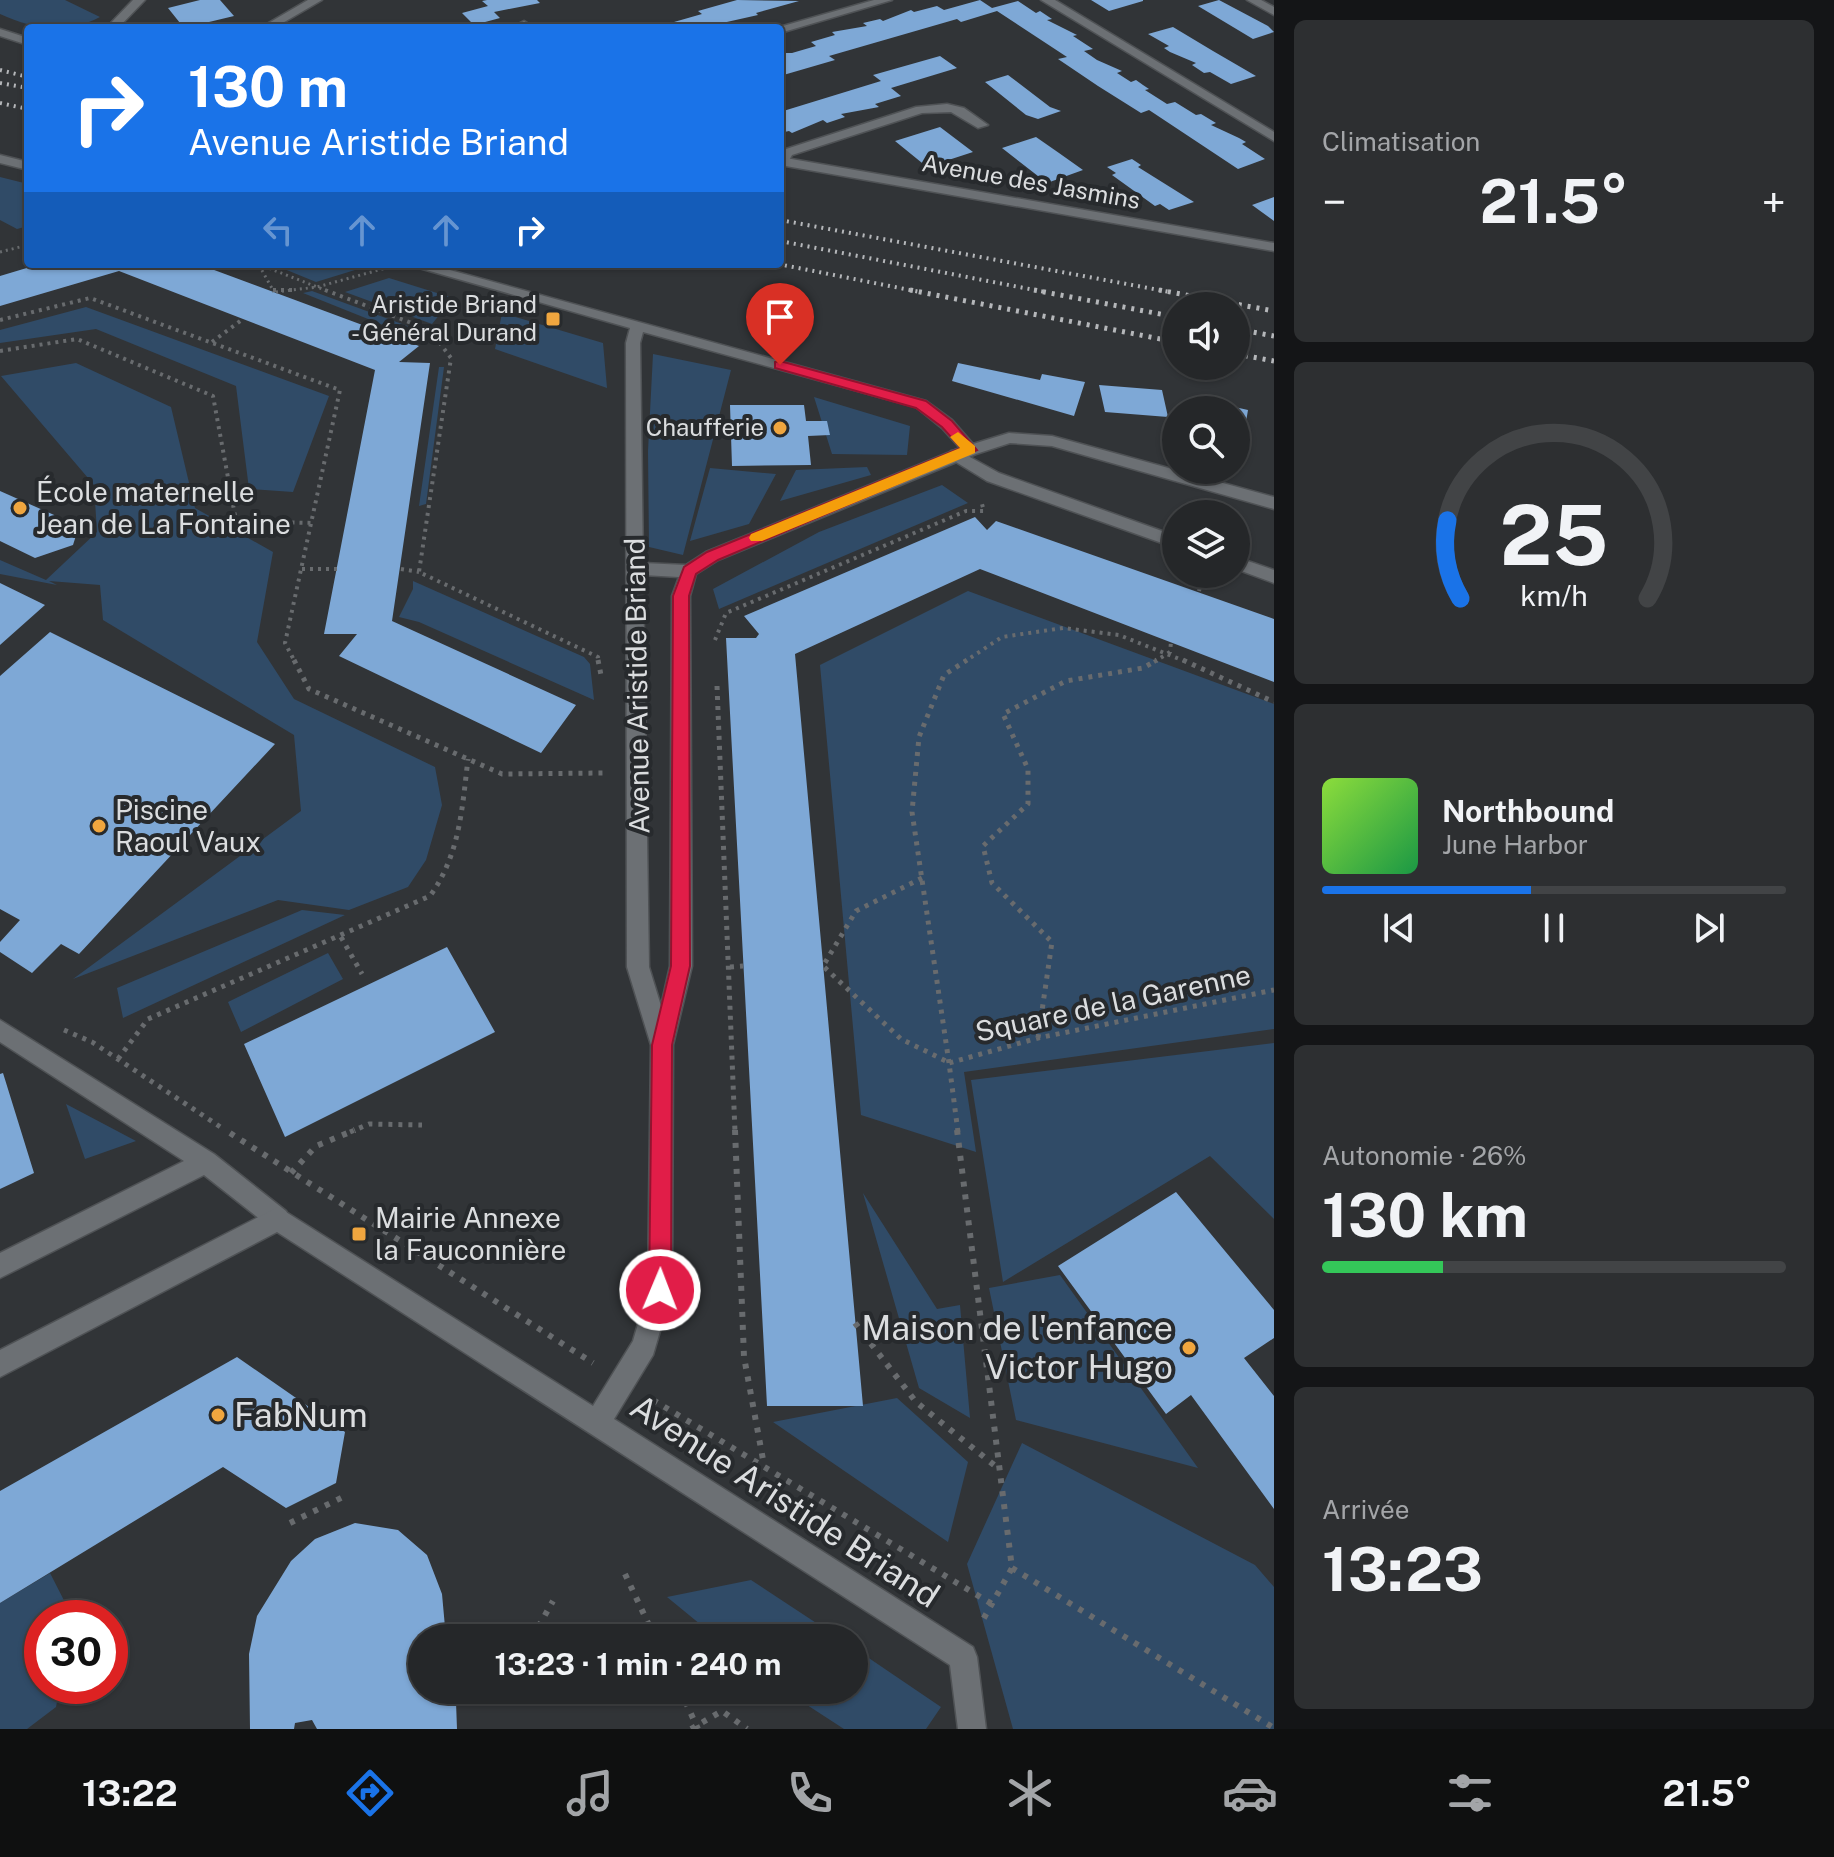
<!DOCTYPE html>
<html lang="fr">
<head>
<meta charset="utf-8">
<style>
  body { margin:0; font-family:"Public Sans",sans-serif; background:#2d2f31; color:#f1f3f6; height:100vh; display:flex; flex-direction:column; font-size:30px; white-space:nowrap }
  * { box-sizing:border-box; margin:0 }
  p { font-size:26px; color:#a3a5a8 }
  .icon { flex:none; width:44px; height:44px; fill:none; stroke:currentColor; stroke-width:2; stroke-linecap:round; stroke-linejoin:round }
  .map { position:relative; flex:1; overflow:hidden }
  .side { display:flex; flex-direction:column; gap:20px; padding:20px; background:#141517; width:560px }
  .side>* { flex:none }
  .top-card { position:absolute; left:24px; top:24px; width:760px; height:244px; border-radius:8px; box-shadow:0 2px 6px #0004,0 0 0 2px #424446; background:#1a73e8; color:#fff; overflow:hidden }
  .controls { position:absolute; left:1162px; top:292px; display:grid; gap:16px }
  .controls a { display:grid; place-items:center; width:88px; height:88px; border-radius:50%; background:#252729; box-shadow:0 2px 6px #0004,0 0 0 2px #424446; font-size:40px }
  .speed { position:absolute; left:24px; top:1600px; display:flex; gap:16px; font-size:40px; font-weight:700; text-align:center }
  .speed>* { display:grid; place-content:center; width:104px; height:104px; border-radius:50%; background:#252729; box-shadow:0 2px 6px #0004,0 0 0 2px #424446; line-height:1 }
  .speed .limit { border:12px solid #d22; background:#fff; color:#111 }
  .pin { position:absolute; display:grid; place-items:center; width:68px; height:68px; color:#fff; margin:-82px -34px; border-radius:50% 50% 50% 0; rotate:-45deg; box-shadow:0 0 8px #0007 }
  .pin .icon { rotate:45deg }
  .me { position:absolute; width:88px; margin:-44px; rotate:1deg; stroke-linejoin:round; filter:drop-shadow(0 0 6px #0008) }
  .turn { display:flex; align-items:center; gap:28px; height:168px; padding:0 32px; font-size:36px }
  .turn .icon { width:104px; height:104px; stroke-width:2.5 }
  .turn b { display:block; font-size:56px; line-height:68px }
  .lanes { display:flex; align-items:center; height:76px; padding:0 32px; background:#0003; justify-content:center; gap:40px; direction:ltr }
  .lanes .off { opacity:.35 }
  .big { font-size:60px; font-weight:700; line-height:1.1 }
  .side .widget { flex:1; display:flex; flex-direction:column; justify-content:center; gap:12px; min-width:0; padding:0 28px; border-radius:12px; background:#2d2f31 }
  .side .dial { align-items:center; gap:0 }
  .dial svg { height:208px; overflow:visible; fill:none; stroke:#424446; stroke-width:7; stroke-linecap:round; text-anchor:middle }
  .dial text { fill:#f1f3f6; stroke:none }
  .song { display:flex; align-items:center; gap:24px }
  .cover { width:96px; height:96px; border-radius:12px; background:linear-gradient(135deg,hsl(90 70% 55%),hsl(140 70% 35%)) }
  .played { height:8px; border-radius:4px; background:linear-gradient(90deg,#1a73e8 45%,#424446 45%) }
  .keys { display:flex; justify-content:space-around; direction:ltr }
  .heat { display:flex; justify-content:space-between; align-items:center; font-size:44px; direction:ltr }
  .charge { height:12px; border-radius:6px; background:linear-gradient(90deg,#34c759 26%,#424446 0) }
  .trip { position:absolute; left:408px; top:1624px; width:460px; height:80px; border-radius:40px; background:#252729; box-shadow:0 2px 6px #0004,0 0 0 2px #424446; font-weight:700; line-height:80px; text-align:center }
  .tabs { display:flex; height:128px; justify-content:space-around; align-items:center; background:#0f1010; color:#a3a5a8 }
  .tabs .icon { width:56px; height:56px }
  .tabs .selected { color:#1a73e8 }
  .tabs b { font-size:36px; color:#f1f3f6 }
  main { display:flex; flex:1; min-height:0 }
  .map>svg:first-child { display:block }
  .green { fill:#304b67 }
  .building { fill:#7ea8d6 }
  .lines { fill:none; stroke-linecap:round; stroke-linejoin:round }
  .lane-casing { stroke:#4f5255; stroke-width:3 }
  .street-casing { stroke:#4f5255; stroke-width:3 }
  .path-far3 { stroke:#686b6e; stroke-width:3; stroke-dasharray:2 4; stroke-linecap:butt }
  .path-far2 { stroke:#686b6e; stroke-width:4; stroke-dasharray:3 5; stroke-linecap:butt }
  .path-far1 { stroke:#686b6e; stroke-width:5; stroke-dasharray:4 6; stroke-linecap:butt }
  .path { stroke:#686b6e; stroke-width:6; stroke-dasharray:5 8; stroke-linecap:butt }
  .lane { fill:#6c7074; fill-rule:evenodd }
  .street { fill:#6c7074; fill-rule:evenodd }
  .rail-far1 { stroke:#b5b7ba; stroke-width:4; stroke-dasharray:2 5; stroke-linecap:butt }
  .rail { stroke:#b5b7ba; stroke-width:5; stroke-dasharray:3 6; stroke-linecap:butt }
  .route { fill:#e11d48; stroke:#92132f; stroke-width:2 }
  .slow { fill:#f59e0b }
  .poi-dot { fill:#f0a63f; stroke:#272a2d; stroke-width:3 }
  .labels { text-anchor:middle; stroke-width:8; stroke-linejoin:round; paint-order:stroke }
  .far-street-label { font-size:24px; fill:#dbdddf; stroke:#272a2d }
  .far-poi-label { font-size:24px; fill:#dbdddf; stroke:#272a2d; text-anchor:end }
  .poi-label { font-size:28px; fill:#dbdddf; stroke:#272a2d; text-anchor:start }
  .street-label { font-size:28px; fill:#dbdddf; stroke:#272a2d }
  .near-poi-label { font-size:34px; fill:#dbdddf; stroke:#272a2d; text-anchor:end }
  .near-street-label { font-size:34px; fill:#dbdddf; stroke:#272a2d }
</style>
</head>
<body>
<main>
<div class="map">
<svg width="1274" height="1729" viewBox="0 0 1274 1729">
  <rect width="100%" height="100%" fill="#313437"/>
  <!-- green -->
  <path class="green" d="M0,0H65L100,17C66,35 33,29 0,14Z
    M0,177L28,184V226L17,229L0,220Z
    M272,264H334L355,270L316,282Z
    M389,278L453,298L432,324L345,292Z
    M312,291L424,332L418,339L303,293Z
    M86,307L329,396L293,492L249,489L236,386L96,329L0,343V330Z
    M502,313L603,343L607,388L495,349Z
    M653,354L731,370L683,555L649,547L648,451Z
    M76,363L171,407L195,508L273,552L257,642L294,699L435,767L442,805L426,860L408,887L349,910L278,900L73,979L301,811L294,735L103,620L100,585L49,581L57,585L0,574V560L46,580L97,532L94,485L1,376Z
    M439,367H444L426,504L419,506Z
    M814,397L910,426L907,455L832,454Z
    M867,467L871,475L780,501L796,470Z
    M710,468L776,474L749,524L690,541Z
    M942,485L968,503L719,609L713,589L819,532Z
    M413,581L584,657L590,664L594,700L419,622L399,617L413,589Z
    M968,591L1274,704V1029L964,1072L976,1152L861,1115L820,665Z
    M302,910L345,915L123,1018L117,988Z
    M328,953L343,979L241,1032L228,1002Z
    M1274,1043V1219L1210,1156L1003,1282L971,1080Z
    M66,1104L136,1141L85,1159Z
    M863,1193L937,1309L960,1305L970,1418L919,1388Z
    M1060,1275L1198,1468L1016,1420L989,1288Z
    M897,1398L968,1462L948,1542L773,1422Z
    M1022,1443L1255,1565L1274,1587V1729H1013L967,1564Z
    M50,1573L73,1618H42V1686H60L56,1707L27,1729H0V1603Z
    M751,1580L839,1638H717L667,1597Z
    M854,1648L941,1707L926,1729H844L784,1690H854Z"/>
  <!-- building -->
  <path class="building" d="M200,0H220L234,16L184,28L168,8Z
    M487,0H537L540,3L494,12L500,18L474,25L462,13L488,6L482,1Z
    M737,0L799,1L756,13L758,15L700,28H653L702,14L698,11Z
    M980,0L992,8L1018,1L1036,13L1040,11L1052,19L1047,20L1077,35L1073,36L1093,49L1084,51L1097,60L1122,71L1117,73L1131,82L1136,80L1143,85L1149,89L1145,90L1167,104L1175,102L1196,115L1201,114L1216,123L1211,125L1239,138L1246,142L1242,144L1265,159L1238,169L1149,110L1141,113L1098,86L1058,59L1067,57L997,11L961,22L957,19L829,56L835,60L780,76V53H792L816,46L811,42L835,35L832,32L867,26L863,23L880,19L883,21L911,10L914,12L937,6L944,10Z
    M1091,0H1143V1L1109,11Z
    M1219,0L1268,26L1274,32L1253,39L1198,6Z
    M1173,27L1213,51L1256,76L1231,84L1210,72L1204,73L1192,65L1196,63L1170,52L1164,48L1169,46L1148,34Z
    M940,56L957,68L891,88L901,96L875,104L879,107L841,114L845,117L827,123L823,120L792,133L789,131L780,133V112L881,81L873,75Z
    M1008,75L1050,107L1061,111L1038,119L1026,115L985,82Z
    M940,127L973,152L927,167L895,141Z
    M1036,137L1059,153L1083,170L1047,183L1002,148Z
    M1132,159L1141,165L1138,167L1194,202L1169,210L1160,204L1155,206L1112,175L1116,173L1107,167Z
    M1274,197V221L1252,205Z
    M40,264H198L419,346L399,362L430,363L392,621L576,705L541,753L339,656L357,634H324L375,370L119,271L0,306V276Z
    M958,363L1040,380L1042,374L1085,382L1074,416L952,381Z
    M1099,385L1162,390L1168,417L1105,412Z
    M1190,397L1248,410L1243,440L1236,438V410H1187Z
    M730,405H804L806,421H827L830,435L808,436L811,465L732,466Z
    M0,491L79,526L73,545L35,558L0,541Z
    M975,517L987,530L996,521L1274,619V682L980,569L795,654L863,1406H767L726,638H756L759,634L744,616Z
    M0,583L45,605L0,645Z
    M50,632L275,744L79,954L61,944L32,973L0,952V942L20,920L0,909V676Z
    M447,947L495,1032L285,1137L244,1044Z
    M3,1073L34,1173L0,1189V1074Z
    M1176,1192L1274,1310V1338L1244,1358L1274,1396V1509L1191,1395L1166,1414L1058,1266Z
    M237,1357L345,1432L336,1483L286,1508L223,1467L0,1603V1491Z
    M355,1523L398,1530L427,1555L442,1594L446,1638H422V1690H452L456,1702L457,1729H317L312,1720L295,1723L294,1729H250L249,1654L257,1616L291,1561L315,1539Z"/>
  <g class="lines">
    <!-- lane casing -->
    <g class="lane-casing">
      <path id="lane" d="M947,104L964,108L988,125L978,128L951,112L922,113L792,155L787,164H780L783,150L916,107Z
        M957,450L999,473L1176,536V548L987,481L951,459V451Z
        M1236,557L1274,570V583L1236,569Z
        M0,1020L214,1154L286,1211L290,1219L286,1227L278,1231L270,1227L204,1175L0,1278V1253L184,1161L0,1042Z"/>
    </g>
    <!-- street casing -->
    <g class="street-casing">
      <path id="street" d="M133,0H145L118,28H106Z
        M308,0H322L274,28H260Z
        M874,0H892L780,33V28H776Z
        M1041,0H1055L1274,132V141Z
        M1247,0H1261L1274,7V15Z
        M524,21L535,28H522L518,24Z
        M0,29L28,38V45L0,36Z
        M0,155L28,162V170L0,163Z
        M780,157L1274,243V251L780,165Z
        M405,264H428L926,401L952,420L973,444L1009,433L1052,436L1274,497V509L1052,446L1010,443L976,454L718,560L696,574L690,596L692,966L673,1045L672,1290L653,1355L614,1419L973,1647L977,1657L986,1729H958L950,1665L277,1232L0,1377V1350L278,1207L593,1406L633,1341L648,1290L651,1045L627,967L626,343L630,328ZM643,332L916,407L942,428L960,448L706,552L686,565L643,563L640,343ZM643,575L679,577L672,596L670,966L661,1006L649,967Z"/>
    </g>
    <!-- path-far3 -->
    <path class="path-far3" d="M0,252L28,245
      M258,264L330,292
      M259,265L274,292
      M276,292L317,287L386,268"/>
    <!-- path-far2 -->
    <path class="path-far2" d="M273,290H293
      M325,290L430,330L451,358L419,572L598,657L599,662
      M0,320L90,298L340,390L285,643L295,662
      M212,342L243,319
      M0,351L77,339L213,396L236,521L313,523
      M302,569H337
      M401,569L419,572
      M1199,591L1203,574
      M715,640L726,613L966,511H984L982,504
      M964,662L1002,637L1063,628L1119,635L1187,662
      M1154,662L1170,652L1171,642"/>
    <!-- path-far1 -->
    <path class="path-far1" d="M294,660L309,689L502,774L603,773
      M598,660L601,675
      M1183,660L1274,702
      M717,686L735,1132
      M922,878L856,911L823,966L901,1039L948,1062
      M341,937L362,974
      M730,967L743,966
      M64,1030L92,1042L222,1128
      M1038,1038L1052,942L992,883L983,846L1028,804V769L1003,714L1066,681L1143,668L1157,660
      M118,1059L148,1019L430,896C460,854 462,809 468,759
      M949,1063L912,812L919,737L944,675L967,660
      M350,1132L369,1124L422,1125
      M958,1132L949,1063L1038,1038L1274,990"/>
    <!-- path -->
    <path class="path" d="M735,1130L744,1357L764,1465
      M957,1130L1012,1568L980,1625
      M230,1133L593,1363
      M291,1173L316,1146L355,1130
      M855,1323L916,1402L999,1469
      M653,1400L992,1604
      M290,1523L345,1496
      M1012,1568L1274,1728
      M625,1574L655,1638
      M532,1638L553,1601
      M680,1690L698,1729
      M691,1729L722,1711L747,1729"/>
    <!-- lane -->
    <use href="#lane" class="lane"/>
    <!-- street -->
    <use href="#street" class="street"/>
    <!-- rail-far1 -->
    <path class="rail-far1" d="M0,70L28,77
      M0,83L28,88
      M0,103L28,109
      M780,220L1170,292
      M780,241L1045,292
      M778,264L920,292"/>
    <!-- rail -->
    <path class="rail" d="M910,290L1176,342
      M1034,290L1176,317
      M1159,290L1274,311
      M1236,329L1274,336
      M1236,354L1274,361"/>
  </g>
  <!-- route -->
  <path class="route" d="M780,361L926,401L952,421L977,450L718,560L696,574L689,596L690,966L672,1045L671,1290L668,1297L660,1301L653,1297L649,1290L652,1045L671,966L673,596L684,567L707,552L961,448L942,427L916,408L775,368V362Z"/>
  <!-- slow -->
  <path class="slow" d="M958,432L975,446V453L762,541H751L749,538L751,534L960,448L950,437Z"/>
  <!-- markers -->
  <g class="poi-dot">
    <rect x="545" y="311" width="16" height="16" rx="4"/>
    <circle cx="780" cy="428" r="8"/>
    <circle cx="20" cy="508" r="8"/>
    <circle cx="99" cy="826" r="8"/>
    <rect x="351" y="1226" width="16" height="16" rx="4"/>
    <circle cx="1189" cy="1348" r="8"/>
    <circle cx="218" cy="1415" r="8"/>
  </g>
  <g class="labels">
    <!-- far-street labels -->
    <g class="far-street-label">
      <text transform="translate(1031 182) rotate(10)" y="8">Avenue des Jasmins</text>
    </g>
    <!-- far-poi labels -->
    <g class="far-poi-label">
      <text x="537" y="313">Aristide Briand<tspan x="537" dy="28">- Général Durand</tspan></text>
      <text x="764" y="436">Chaufferie</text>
    </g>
    <!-- poi labels -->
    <g class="poi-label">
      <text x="36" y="502">École maternelle<tspan x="36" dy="32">Jean de La Fontaine</tspan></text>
      <text x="115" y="820">Piscine<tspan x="115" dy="32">Raoul Vaux</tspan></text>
      <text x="375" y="1228">Mairie Annexe<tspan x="375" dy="32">la Fauconnière</tspan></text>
    </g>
    <!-- street labels -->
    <g class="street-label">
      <text transform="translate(637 686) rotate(-91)" y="10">Avenue Aristide Briand</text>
      <text transform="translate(1113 1003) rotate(-12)" y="10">Square de la Garenne</text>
    </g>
    <!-- near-poi labels -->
    <g class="near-poi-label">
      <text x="1173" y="1340">Maison de l'enfance<tspan x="1173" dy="39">Victor Hugo</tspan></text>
      <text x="234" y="1427" text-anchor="start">FabNum</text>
    </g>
    <!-- near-street labels -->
    <g class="near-street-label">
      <text transform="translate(785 1501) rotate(33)" y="12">Avenue Aristide Briand</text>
    </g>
  </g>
</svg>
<div class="controls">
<a><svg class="icon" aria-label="sound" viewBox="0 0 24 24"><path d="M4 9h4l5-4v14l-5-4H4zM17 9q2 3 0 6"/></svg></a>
<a><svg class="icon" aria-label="search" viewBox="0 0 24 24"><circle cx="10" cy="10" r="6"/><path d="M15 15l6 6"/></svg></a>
<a><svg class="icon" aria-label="layers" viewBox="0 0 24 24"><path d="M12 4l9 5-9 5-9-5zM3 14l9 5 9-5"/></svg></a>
</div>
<div class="speed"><div class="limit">30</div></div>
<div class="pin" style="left:780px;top:365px;background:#d93025"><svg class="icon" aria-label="arrive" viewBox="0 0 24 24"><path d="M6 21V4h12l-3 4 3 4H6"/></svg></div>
<svg class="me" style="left:660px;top:1290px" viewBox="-20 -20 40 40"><circle r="17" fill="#e11d48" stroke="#fff" stroke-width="3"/><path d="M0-11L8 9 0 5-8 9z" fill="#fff"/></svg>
<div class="trip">13:23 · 1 min · 240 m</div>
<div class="top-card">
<div class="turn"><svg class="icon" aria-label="right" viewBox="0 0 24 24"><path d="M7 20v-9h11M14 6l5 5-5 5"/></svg><div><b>130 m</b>Avenue Aristide Briand</div></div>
<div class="lanes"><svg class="icon off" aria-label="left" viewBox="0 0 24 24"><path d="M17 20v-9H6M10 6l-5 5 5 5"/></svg><svg class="icon off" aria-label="ahead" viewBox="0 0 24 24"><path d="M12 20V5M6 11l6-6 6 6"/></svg><svg class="icon off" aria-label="ahead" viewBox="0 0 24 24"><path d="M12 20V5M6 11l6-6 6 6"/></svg><svg class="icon" aria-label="right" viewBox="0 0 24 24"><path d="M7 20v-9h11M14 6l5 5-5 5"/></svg></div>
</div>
</div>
<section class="side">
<div class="widget"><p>Climatisation</p>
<div class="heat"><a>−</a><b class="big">21.5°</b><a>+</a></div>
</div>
<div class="widget dial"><svg viewBox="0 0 100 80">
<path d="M14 69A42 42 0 1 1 86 69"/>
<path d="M14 69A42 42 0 0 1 9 39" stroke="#1a73e8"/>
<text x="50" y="56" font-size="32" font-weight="700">25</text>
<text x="50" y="72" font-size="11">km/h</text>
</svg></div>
<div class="widget">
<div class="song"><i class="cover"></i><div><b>Northbound</b><p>June Harbor</p></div></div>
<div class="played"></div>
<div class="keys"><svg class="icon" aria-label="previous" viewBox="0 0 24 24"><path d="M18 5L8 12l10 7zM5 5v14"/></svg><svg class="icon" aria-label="pause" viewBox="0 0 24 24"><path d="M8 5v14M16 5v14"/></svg><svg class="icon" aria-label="next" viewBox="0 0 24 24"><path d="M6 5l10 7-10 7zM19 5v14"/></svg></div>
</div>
<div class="widget"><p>Autonomie · 26%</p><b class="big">130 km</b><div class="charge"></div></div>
<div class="widget"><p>Arrivée</p><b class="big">13:23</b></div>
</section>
</main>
<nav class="tabs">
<b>13:22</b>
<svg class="icon selected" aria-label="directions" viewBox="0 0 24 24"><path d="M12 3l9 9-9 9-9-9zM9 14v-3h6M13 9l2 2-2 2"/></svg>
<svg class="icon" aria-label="music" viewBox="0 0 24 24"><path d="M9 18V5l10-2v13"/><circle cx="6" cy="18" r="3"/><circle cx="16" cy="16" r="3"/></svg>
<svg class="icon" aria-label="phone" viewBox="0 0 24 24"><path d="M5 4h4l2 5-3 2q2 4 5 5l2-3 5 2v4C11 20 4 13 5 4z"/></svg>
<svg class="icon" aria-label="climate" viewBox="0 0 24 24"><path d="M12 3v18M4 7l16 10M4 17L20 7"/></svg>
<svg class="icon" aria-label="car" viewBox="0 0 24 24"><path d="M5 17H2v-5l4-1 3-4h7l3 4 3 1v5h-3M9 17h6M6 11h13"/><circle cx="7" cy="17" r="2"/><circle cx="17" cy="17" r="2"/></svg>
<svg class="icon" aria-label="filters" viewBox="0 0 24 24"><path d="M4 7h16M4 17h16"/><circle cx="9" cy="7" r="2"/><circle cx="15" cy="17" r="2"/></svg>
<b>21.5°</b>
</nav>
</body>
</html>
